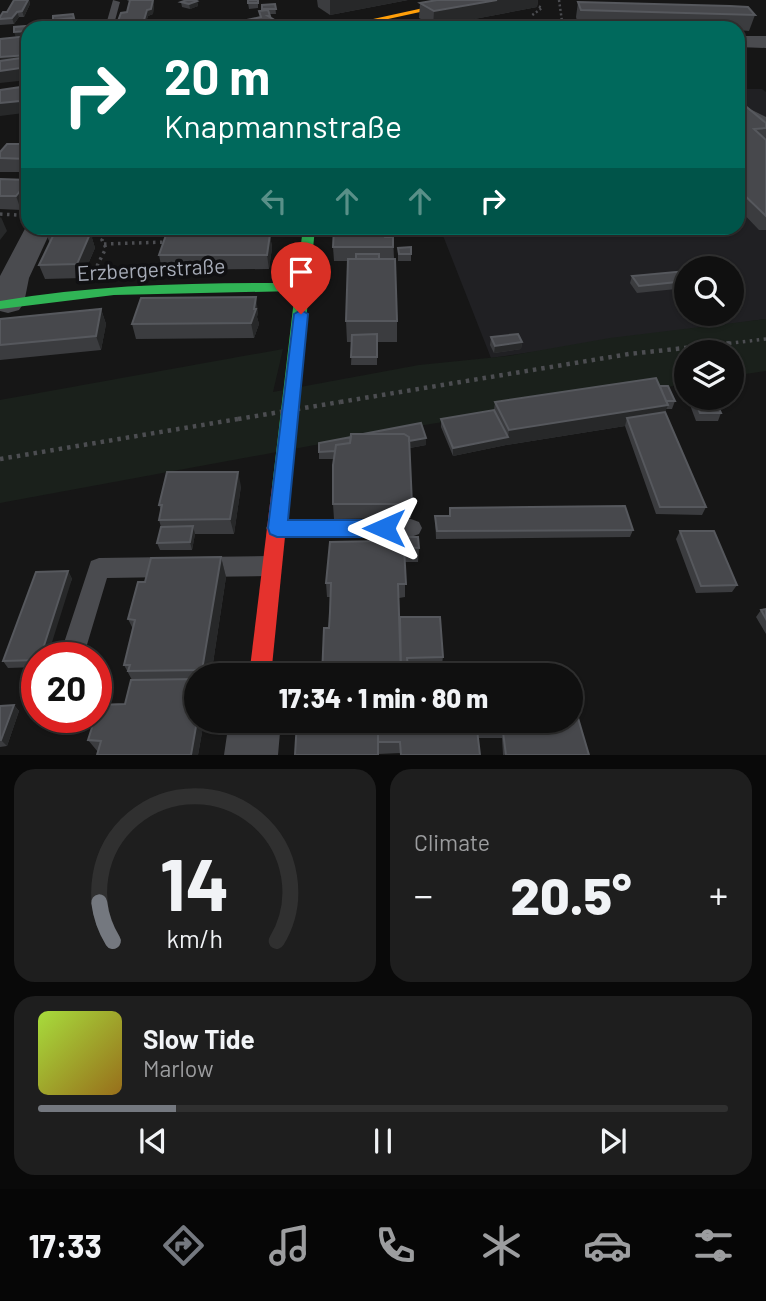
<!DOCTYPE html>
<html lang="en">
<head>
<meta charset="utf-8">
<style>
  body { margin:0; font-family:Barlow,sans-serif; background:#1e1e1e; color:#f1f3f6; height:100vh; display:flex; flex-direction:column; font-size:26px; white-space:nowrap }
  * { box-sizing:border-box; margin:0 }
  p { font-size:23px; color:#9c9d9f }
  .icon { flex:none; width:38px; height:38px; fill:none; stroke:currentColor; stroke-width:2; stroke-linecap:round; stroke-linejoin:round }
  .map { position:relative; height:755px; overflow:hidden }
  .details { display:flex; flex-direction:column; gap:14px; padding:14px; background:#090909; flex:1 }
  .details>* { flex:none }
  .guide { position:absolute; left:21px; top:21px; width:724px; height:214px; border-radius:21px; box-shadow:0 2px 5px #0004,0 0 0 2px #303030; background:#00695c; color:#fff; overflow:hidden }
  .buttons { position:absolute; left:674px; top:256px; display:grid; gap:14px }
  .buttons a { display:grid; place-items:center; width:70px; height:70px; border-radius:50%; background:#101010; box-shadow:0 2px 5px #0004,0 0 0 2px #303030; font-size:35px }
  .speed { position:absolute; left:21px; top:642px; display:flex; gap:14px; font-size:35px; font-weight:700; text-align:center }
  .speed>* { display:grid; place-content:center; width:91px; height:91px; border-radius:50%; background:#101010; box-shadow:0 2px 5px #0004,0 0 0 2px #303030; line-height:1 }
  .speed .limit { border:10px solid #d22; background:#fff; color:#111 }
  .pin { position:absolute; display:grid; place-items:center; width:60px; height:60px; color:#fff; margin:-72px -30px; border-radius:50% 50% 50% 0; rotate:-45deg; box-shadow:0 0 7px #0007 }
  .pin .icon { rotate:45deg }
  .me { position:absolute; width:77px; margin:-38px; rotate:270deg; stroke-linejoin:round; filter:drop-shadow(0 0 5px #0008) }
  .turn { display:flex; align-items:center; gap:24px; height:147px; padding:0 28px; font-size:32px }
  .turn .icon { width:91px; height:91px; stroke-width:2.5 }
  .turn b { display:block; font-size:49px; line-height:60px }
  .lanes { display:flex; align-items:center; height:66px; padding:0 28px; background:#0003; justify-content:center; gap:35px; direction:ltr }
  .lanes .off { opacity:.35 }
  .big { font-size:52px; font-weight:800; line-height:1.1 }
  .details .tile { flex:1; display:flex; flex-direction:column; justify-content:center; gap:10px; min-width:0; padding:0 24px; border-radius:21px; background:#1e1e1e }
  .details .dial { align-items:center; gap:0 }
  .dial svg { height:182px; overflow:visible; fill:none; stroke:#303030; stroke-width:7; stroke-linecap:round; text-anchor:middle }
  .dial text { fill:#f1f3f6; stroke:none }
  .song { display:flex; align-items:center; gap:21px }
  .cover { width:84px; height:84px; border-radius:10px; background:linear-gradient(135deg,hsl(80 70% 55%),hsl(40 70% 35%)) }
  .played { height:7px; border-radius:4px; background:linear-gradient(90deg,#74787f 20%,#303030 20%) }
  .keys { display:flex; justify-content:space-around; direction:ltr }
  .heat { display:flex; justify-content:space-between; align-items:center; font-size:38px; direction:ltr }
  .details .tiles { flex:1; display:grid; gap:14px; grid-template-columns:1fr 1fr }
  .tile:last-child { grid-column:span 2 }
  .trip { position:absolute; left:184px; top:663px; width:399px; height:70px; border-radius:35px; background:#101010; box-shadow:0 2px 5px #0004,0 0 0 2px #303030; font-weight:800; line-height:70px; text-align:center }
  .menu { display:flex; height:112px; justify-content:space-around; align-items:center; background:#060606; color:#9c9d9f }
  .menu .icon { width:49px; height:49px }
  .menu .on { color:#74787f }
  .menu b { font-size:32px; color:#f1f3f6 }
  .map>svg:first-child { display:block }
  .built { fill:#202023; fill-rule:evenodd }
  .green { fill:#1a201b }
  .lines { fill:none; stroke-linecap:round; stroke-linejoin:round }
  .path-far2 { stroke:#4c4d51; stroke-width:2.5; stroke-dasharray:2 2.5; stroke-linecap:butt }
  .path-far1 { stroke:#4c4d51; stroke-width:3.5; stroke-dasharray:2.5 4.5; stroke-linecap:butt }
  .path { stroke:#4c4d51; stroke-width:4.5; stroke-dasharray:3.5 5; stroke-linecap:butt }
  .lane { fill:#4a4b4f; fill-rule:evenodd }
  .street { fill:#4a4b4f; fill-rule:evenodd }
  .fast { fill:#30b455; fill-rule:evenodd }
  .slow { fill:#ff9f0a; fill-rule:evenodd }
  .jam { fill:#e5322d; fill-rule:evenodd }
  .path-bridge { stroke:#4c4d51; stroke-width:4.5; stroke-dasharray:3.5 5; stroke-linecap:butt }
  .wall { fill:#3b3c3f }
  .shaded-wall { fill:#272829 }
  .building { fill:#47484c; stroke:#56585d; stroke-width:2 }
  .route { fill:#1a73e8; stroke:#114b97; stroke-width:2 }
  .labels { text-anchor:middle; stroke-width:7; stroke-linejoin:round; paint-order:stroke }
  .street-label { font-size:21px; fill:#a7acb8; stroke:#101012 }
</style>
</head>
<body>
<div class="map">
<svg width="766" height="755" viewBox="0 0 766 755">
  <rect width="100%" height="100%" fill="#161616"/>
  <!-- built -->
  <path class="built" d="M739,89H762L766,92V319L491,358L440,228H738ZM686,268H732V313H686Z"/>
  <!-- green -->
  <path class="green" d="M766,319V371L732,376V352H686V384L418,426L0,503V400L283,349L273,392L419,365L508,356L610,338Z"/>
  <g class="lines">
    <!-- path-far2 -->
    <path class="path-far2" d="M527,0L542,8L531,16
      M559,0L563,28
      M24,172L21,176H28"/>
    <!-- path-far1 -->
    <path class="path-far1" d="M0,214L17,215
      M104,244L167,242
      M97,266L106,248L102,240L109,228
      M715,345L766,339"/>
    <!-- path -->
    <path class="path" d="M340,402L629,354L731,343
      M0,459L238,419"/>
    <!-- lane -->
    <path class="lane" d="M113,0L120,2L113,28H105Z
      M738,103L766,117V124L738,111Z
      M277,519H411L419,522L422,528L419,534L411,537H277L269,534L266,528L269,522Z
      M269,556L277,559L280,566L277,573L269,576L199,577L191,574L188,567L191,560L199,557Z
      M171,557L179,560L182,567L179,574L171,577L107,578L83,658H59L91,561L99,558Z"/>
    <!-- street -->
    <path class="street" d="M738,36H766V48L738,47Z
      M28,223V228H52L29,278L24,303L19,310L8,313L0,311V276Z
      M229,721H281L278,755H224Z"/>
    <!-- fast -->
    <path class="fast" d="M303,228H315L290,487L287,492L281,494L275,492L272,487L295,291L114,295L0,309V301C98,284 197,283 296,283Z"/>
    <!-- slow -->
    <path class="slow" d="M460,0H475L347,28H332Z"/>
    <!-- jam -->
    <path class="jam" d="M281,480L287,482L290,487L271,676H249L272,487L275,482Z"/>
    <!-- path-bridge -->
    <path class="path-bridge" d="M238,419L340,402"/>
  </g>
  <!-- wall -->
  <path class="wall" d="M14,0H29L30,4L24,17H19L14,24L0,25V17L7,12Z
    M127,0H153L154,4L153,14L148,16L145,25H141V28H126L127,26H119L118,21L127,12L130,1H128Z
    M258,0V8L249,9L248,3Z
    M317,0H408L330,15L318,7Z
    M437,0H538L537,7L458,22L534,28H429L430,24L419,18L420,3Z
    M197,1L198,6L190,9L182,7L181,2Z
    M578,2L755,15L749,31L738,30V28H646L578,25L576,17Z
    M275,4L276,14H270V17L278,22L279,28H243L242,21L260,17L259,11L262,10V5Z
    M738,104L766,123V230H759L738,208Z
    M28,119V138H27L23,125Z
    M28,144V172H0V152Z
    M0,179L28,180L21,210L0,209Z
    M334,228H393V236H385V237H393L397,321V342H377V365H351L352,342H347L346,321L348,261H334L333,247Z
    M46,234L92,238L95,248L82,278L45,279L39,265L50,243Z
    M270,234L272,248L269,269L162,270L159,255Z
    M398,248L411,254V261H398Z
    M686,271V288L637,293L630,283L632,276Z
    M101,309L106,324L101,350L0,360V319Z
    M258,312L257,317L259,324L254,338L136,339L132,324Z
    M491,337L522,342L521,349L494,353L490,345Z
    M660,386L675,401L672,409H666L665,412L706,507L702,515L656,514L625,426L506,445L453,456L441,427V419L494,410L495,402Z
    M687,397H714L721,413L718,421H696Z
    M426,438V445L410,448L412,504L411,518L334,519L333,504L334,459H319V452Z
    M241,486L234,534H195L192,550H160L157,543L161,527L159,520L161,511L159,505Z
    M450,508L633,530L630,537L436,539L435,516H449Z
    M680,531L737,585L732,592L696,593L676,539Z
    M330,542L419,548L418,562H405V597L399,598L400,617L443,657L442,664H408V673L401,674L329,628L331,597H327L326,583Z
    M221,557L226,577L211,676H196V721H204L198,755H97L98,752L88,740L125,704L132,680L124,665L133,629L128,619L145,582Z
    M68,571L72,579L37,658V667L8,668L3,661Z
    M766,609V634L756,617L761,610Z
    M14,705L19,711L7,746L0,747V706Z
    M297,721H570L589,755H503L502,738H478L480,755H400V753L378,754Z"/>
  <!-- shaded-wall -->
  <path class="shaded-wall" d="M28,0H29L30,4L24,17L22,11Z
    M153,0L154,4L153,14L148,16L145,25L144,20L147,10Z
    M330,0H408L330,15Z
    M497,0H538L537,7L433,27L434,11Z
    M197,1L198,6L190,9L189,4Z
    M17,12L19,17L14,24L12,18Z
    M73,14L75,23L62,25L63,28H57L55,25L53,20Z
    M268,16H270L271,24L278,22L279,28H253Z
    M28,31V37L16,38L14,32Z
    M28,55V61L0,64V57Z
    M28,67V80L0,83V71Z
    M28,92V109L24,113L0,116V103Z
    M28,181V201L21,210L16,196Z
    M1,217L7,231L0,240V218Z
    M86,228H98L92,238L95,248L82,278L77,264L82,234Z
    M270,234L272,248L269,269L267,255Z
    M256,297L258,312L257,317L259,324L254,338L251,323Z
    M101,309L106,324L101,350L96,336Z
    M522,342L521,349L494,353L495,346Z
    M668,405L662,420L627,418L625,426L506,445L453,456V448L508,437L509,430Z
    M426,438V445L404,449L405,442Z
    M238,472L241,486L234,534L230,519Z
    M193,526L195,534L192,550L190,542Z
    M221,557L226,577L211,676H205L202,670Z
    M68,571L72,579L47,658H40Z
    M14,705L19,711L7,746L1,740Z
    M197,721H204L198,755H191Z"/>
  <!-- building -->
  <path class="building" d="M14,0H28L22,11L17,12L12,18L0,19V17L3,12H7Z
    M130,0H153L151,9L147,10L144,20L118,21L121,13L127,12Z
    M187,0H195L197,1L189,4L181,2Z
    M248,0H258V3H248Z
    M437,0H497L434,11L420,3Z
    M578,2L730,6L748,7L755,15L581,10Z
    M275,4L276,9H262V5Z
    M268,10L270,16H268L278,22L253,28L242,21L261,17L259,11Z
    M73,14L74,18L53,20V16Z
    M227,22V28H217V23Z
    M458,22L533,26L534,28H431L430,23Z
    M62,23V28H28V31L14,32V27Z
    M127,25H141L140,28H126Z
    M28,36V55L0,57V39Z
    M28,57V67L0,71V61Z
    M28,86V92L20,101L0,103V90Z
    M738,104H743L766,123V128L754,129L766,140V216L738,189Z
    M28,119V125H23Z
    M7,144H28V159L0,158V152Z
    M0,179L28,180V181L16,196H0Z
    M50,228H86L82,234H90L77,264L39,265L54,234H46Z
    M334,228H384L385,237H393V247H333Z
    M270,234L267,255H159L166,235Z
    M411,247V254H399L398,248Z
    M356,254H379V259H356Z
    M348,259H395L397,321H346Z
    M686,271V281L639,286L632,276Z
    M256,297L254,309H256L251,323L132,324L141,298Z
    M101,309L96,336L0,345V319Z
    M377,334V357H351L352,335Z
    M518,334L522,342L495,346L491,337Z
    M656,378L668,405L509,430L495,402Z
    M660,386H668L675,401H666Z
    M693,397H714L721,413H700Z
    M494,410L508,437L453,448L441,419Z
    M665,412L706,507H660L627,418Z
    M421,423L426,438L409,441V437L404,434H363Z
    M351,434H404L409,437L412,504H333V465L336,445L350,443Z
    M351,437L350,443L336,445L335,451L319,452V443Z
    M167,472H238L230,519L159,520L162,505H159Z
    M625,506L633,530L437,531L435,516H450V508Z
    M193,526L190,542L157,543L161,527Z
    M680,531H714L737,585L701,586Z
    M382,537H418L419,548L404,547L406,584H398L401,676H322L324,628H329L330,612L331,583H326L330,542L381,541Z
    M221,557L202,670L128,671L130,665H124L135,620L128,619L138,582H145L151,558Z
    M68,571L40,658H37V660L3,661L36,572Z
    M766,609V619L761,610Z
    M400,617H440L443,657L407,658L408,667H401Z
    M196,679L197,721L191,755H97L101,741L88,740L95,718H96L98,705L125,704L131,680Z
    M14,705L1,740H0V706Z
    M570,718H578L589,755H506L503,732H478L476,721H570Z
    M297,721H378V755H295Z
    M378,721H476L480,755H401L400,742H378Z"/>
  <!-- route -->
  <path class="route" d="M301,310L308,314L288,520H384L391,523L394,528L391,534L384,537H277L270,534L268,528L294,314Z"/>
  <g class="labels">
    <!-- street labels -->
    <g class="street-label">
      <text transform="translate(151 270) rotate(-3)" y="7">Erzbergerstraße</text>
    </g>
  </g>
</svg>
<div class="buttons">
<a><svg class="icon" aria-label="search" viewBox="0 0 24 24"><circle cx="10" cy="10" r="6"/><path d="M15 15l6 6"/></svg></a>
<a><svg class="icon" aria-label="layers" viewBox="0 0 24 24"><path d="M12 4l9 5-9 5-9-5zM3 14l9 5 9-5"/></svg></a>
</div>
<div class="speed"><div class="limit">20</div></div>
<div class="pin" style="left:301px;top:314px;background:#d93025"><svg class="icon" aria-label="arrive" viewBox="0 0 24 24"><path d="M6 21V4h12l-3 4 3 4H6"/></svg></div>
<svg class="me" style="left:384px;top:528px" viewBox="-20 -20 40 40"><path d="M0-17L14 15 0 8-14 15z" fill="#1a73e8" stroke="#fff" stroke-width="4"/></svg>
<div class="trip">17:34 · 1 min · 80 m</div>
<div class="guide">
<div class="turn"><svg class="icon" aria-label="right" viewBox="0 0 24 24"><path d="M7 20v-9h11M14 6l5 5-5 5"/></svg><div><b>20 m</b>Knapmannstraße</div></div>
<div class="lanes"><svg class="icon off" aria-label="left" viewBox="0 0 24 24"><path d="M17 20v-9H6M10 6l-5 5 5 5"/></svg><svg class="icon off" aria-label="ahead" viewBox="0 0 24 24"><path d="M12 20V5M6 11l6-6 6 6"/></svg><svg class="icon off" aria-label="ahead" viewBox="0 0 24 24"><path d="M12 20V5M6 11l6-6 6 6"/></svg><svg class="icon" aria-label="right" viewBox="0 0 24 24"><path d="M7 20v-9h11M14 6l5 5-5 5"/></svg></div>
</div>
</div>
<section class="details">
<div class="tiles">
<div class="tile dial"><svg viewBox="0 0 100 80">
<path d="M14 69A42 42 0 1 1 86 69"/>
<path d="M14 69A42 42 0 0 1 8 52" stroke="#74787f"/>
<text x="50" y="56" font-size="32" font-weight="700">14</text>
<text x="50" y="72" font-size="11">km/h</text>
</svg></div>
<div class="tile"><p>Climate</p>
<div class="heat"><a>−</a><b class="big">20.5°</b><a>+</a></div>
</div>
<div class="tile">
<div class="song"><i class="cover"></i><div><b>Slow Tide</b><p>Marlow</p></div></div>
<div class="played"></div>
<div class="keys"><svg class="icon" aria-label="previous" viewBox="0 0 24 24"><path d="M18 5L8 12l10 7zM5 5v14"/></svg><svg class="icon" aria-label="pause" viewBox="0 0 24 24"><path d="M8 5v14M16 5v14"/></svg><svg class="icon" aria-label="next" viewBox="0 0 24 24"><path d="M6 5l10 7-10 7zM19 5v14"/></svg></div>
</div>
</div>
</section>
<nav class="menu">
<b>17:33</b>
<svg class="icon on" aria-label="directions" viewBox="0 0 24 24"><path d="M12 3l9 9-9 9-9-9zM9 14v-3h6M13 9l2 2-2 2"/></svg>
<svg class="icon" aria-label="music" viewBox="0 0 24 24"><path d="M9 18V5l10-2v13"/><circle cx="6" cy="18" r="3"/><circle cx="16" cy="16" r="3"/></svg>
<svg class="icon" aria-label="phone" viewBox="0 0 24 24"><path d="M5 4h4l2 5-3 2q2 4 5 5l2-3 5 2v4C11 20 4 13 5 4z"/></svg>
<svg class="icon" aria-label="climate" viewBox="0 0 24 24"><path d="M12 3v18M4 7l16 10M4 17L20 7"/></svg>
<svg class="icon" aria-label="car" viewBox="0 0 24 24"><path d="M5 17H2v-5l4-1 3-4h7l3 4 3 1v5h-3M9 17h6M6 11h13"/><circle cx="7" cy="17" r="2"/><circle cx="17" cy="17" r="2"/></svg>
<svg class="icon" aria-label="filters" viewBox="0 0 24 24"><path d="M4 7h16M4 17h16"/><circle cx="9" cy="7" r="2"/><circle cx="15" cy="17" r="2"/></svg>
</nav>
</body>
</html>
